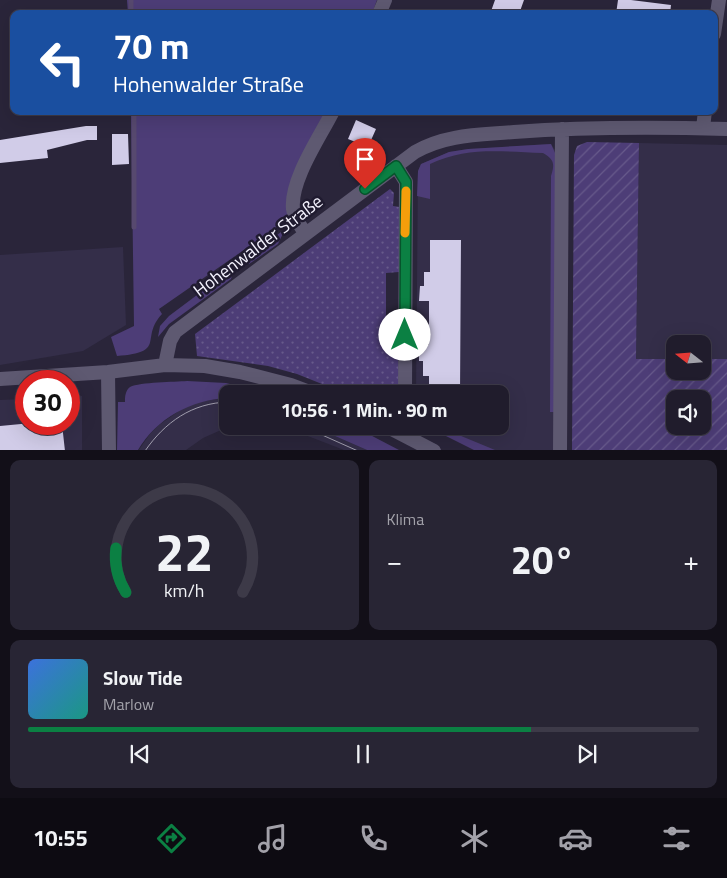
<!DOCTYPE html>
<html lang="de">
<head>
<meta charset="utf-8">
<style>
  body { margin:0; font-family:"Titillium Web",sans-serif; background:#282534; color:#f1f3f6; height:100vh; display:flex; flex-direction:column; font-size:19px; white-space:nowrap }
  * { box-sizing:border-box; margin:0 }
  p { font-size:16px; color:#a2a1a9 }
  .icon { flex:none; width:28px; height:28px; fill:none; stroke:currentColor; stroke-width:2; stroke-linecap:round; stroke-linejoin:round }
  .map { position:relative; height:450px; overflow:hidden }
  .sheet { display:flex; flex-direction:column; gap:10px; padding:10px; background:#120f18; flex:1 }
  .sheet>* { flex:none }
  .hud { position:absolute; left:10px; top:10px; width:708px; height:105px; border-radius:10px; box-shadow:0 5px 20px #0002,0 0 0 1px #3d3a48; background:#1a4fa0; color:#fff; overflow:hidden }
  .needle { width:32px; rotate:287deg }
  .buttons { position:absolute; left:666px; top:335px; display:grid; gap:10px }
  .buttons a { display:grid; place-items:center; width:45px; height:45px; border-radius:10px; background:#201c2c; box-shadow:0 5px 20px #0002,0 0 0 1px #3d3a48; font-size:25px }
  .speed { position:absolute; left:15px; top:370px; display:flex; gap:10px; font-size:25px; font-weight:700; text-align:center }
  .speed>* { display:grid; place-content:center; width:65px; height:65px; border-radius:50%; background:#201c2c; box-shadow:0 5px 20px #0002,0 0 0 1px #3d3a48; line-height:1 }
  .speed .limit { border:8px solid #d22; background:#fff; color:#111 }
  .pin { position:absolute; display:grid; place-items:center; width:42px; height:42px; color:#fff; margin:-51px -21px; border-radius:50% 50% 50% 0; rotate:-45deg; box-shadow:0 0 5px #0007 }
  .pin .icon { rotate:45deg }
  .me { position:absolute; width:55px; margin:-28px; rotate:0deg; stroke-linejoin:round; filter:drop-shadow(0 0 4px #0008) }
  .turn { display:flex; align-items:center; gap:18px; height:105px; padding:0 20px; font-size:22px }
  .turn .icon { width:65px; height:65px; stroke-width:2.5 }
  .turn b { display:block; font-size:35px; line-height:42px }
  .big { font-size:38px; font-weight:700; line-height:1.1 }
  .sheet .tile { flex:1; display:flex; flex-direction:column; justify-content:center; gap:8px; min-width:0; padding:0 18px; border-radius:10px; background:#282534 }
  .sheet .dial { align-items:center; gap:0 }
  .dial svg { height:130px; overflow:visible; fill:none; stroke:#3d3a48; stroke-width:7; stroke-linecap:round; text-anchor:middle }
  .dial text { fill:#f1f3f6; stroke:none }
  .song { display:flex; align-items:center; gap:15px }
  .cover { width:60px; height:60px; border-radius:8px; background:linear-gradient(135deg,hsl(220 70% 55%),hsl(170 70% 35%)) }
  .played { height:5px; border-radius:2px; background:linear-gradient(90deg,#0b8043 75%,#3d3a48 75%) }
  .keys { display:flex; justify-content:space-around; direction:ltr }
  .heat { display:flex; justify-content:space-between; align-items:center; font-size:28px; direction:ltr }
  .sheet .tiles { flex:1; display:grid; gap:10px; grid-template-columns:1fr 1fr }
  .tile:last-child { grid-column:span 2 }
  .trip { position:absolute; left:219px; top:385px; width:290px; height:50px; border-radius:10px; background:#201c2c; box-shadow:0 5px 20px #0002,0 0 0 1px #3d3a48; font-weight:700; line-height:50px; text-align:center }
  .tab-bar { display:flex; height:80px; justify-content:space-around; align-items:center; background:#0d0b12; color:#a2a1a9 }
  .tab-bar .icon { width:35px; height:35px }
  .tab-bar .current { color:#0b8043 }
  .tab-bar b { font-size:22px; color:#f1f3f6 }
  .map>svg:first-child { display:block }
  .built { fill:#342e49 }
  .grass { fill:#4d3d77 }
  .park { fill:url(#park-dots) }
  .garden { fill:url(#garden-furrows); fill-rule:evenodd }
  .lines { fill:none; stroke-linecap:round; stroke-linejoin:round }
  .stream { stroke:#57496f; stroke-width:5 }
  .building { fill:#d1cce8 }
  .minor { stroke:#5e5971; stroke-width:14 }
  .tram { stroke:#a19eae; stroke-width:1 }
  .route-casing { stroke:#07532c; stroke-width:12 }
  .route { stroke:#0b8043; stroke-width:9 }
  .slow { stroke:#f59e0b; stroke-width:9 }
  .labels { text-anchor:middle; stroke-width:5; stroke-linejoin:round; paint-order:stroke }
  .street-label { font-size:18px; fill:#f4f2fe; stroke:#201b30 }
</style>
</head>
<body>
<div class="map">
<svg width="727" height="451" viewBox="0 0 727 451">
  <defs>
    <pattern id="park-dots" width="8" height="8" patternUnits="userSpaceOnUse" patternTransform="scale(1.25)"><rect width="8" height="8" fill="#4d3d77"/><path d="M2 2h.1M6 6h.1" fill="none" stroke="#675a8b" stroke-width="1.8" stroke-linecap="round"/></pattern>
    <pattern id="garden-furrows" width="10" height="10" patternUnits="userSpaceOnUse" patternTransform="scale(1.25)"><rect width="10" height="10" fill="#4d3d77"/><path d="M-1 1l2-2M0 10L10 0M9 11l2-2" fill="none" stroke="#675a8b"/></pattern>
  </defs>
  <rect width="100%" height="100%" fill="#2a253a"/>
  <!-- built -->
  <path class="built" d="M639,143L727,145V359H703L702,344H675V359H636Z
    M551,144L555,150L554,450H474L426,426H500V394H416L418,171L421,164L449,152L468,149Z
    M123,247L126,325L83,351L0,365V255Z
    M82,396V450H0V400L26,399V424H69V397Z
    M227,398L228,426H230L203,438L186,450L138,451L150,434L159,425L186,406L202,401Z
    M282,426H312L367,450H344Z"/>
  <!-- grass -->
  <path class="grass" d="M127,0H377L372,14H128Z
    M131,111H327L288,198L287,220L159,309L162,314C139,339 168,352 117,356L111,337L134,326Z
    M551,144L556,155L554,412H550L551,176C555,164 554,159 543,153C502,152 468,146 430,164V199L417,196L418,171L421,164L449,152L468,149Z
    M285,229L278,244L249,264L243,262L234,269L231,279L169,324L158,337L160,326L169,316Z
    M187,381L226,383L268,394H228L227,398C191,400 157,418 138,450H117L118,402H125C125,397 125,391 130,387C140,382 175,382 187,381Z
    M312,426H353L399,450H367Z
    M426,426H437L495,450H474Z"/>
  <!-- park -->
  <path class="park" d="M390,189L394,193L393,206L400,207L399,272L386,273V336L398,337L399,394H347L297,374L268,366L197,356L195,334Z"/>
  <!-- garden -->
  <path class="garden" d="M587,142L639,143L636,359H675V371H702L703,359H727V450H572L574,155L577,146ZM675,399H702V426H675Z"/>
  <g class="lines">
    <!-- stream -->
    <path class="stream" d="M131,0V14
      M134,227V111"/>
  </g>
  <!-- building -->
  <path class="building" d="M495,0H524L519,14H490Z
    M618,0H631L671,5L670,14H616Z
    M356,120L376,129L368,147L348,139Z
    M86,126H97V140H87L47,150L48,158L0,163V140Z
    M112,134H128L129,164L112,165Z
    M430,240H461L460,394H429V376H423V361H419V345H429V301H419L420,286H424V272H430Z
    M21,424H62L65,451H0V426Z"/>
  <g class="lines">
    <!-- minor -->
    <path class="minor" d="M379,14L385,0
      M714,34L719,0
      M703,128L705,111
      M396,166L406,182L405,394
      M305,233C300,225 294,218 293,209C290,180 320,137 333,111
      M165,365L170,341L175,332L415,152C446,134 480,135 514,132C585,127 656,127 727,129
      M108,372L109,451
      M0,379L108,372L165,365L205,366L240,372L291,385L315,394
      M386,426L434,451
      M560,451L562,129"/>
    <!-- tram -->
    <path class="tram" d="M302,426L358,451
      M145,451C165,422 192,403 228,402"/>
  </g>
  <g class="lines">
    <!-- route casing -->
    <g class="route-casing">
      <path id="route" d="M365,189L396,166L406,182L405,335"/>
    </g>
    <!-- route -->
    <use href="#route" class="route"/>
    <!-- slow -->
    <path class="slow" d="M405,233L406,191"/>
  </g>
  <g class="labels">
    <!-- street labels -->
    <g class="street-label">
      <text transform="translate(258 246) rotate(-37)" y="6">Hohenwalder Straße</text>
    </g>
  </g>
</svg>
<div class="buttons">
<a><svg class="needle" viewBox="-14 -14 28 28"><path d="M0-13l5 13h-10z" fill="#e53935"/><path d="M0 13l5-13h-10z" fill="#a2a1a9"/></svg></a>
<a><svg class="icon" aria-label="sound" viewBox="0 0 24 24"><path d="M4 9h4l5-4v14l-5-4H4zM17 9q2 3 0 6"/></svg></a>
</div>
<div class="speed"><div class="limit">30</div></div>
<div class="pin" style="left:365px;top:189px;background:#d93025"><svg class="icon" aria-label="arrive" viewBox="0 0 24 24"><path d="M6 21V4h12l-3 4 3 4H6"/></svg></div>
<svg class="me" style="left:405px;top:335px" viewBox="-20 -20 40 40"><circle r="19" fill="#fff"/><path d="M0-13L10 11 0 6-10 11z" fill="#0b8043"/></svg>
<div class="trip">10:56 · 1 Min. · 90 m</div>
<div class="hud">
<div class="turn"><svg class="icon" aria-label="left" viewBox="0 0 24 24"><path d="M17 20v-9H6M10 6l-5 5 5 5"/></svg><div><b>70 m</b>Hohenwalder Straße</div></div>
</div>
</div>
<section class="sheet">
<div class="tiles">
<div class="tile dial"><svg viewBox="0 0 100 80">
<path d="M14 69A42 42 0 1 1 86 69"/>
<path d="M14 69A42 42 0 0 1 8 42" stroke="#0b8043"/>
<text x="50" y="56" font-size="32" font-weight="700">22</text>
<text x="50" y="72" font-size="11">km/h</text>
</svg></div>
<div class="tile"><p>Klima</p>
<div class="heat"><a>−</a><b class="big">20°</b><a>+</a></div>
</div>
<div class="tile">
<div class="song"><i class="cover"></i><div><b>Slow Tide</b><p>Marlow</p></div></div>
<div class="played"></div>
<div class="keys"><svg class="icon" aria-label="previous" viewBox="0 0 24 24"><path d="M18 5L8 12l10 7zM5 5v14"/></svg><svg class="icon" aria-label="pause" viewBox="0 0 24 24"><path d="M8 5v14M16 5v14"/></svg><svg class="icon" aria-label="next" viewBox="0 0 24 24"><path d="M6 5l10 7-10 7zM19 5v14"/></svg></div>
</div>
</div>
</section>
<nav class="tab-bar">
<b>10:55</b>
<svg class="icon current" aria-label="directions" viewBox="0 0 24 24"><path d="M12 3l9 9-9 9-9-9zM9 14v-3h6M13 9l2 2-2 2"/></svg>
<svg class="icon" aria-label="music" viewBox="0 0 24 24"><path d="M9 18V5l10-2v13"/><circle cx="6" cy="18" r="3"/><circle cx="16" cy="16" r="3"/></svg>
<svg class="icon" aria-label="phone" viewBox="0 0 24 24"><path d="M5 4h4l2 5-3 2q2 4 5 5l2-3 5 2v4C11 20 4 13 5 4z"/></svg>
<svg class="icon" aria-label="climate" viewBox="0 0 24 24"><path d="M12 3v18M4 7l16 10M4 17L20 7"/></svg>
<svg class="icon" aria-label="car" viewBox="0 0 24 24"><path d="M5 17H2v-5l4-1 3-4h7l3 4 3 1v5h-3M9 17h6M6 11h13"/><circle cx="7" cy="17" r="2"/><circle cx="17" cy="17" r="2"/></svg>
<svg class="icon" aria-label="filters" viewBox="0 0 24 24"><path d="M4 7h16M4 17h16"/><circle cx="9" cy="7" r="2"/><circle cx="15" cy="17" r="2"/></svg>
</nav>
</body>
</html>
